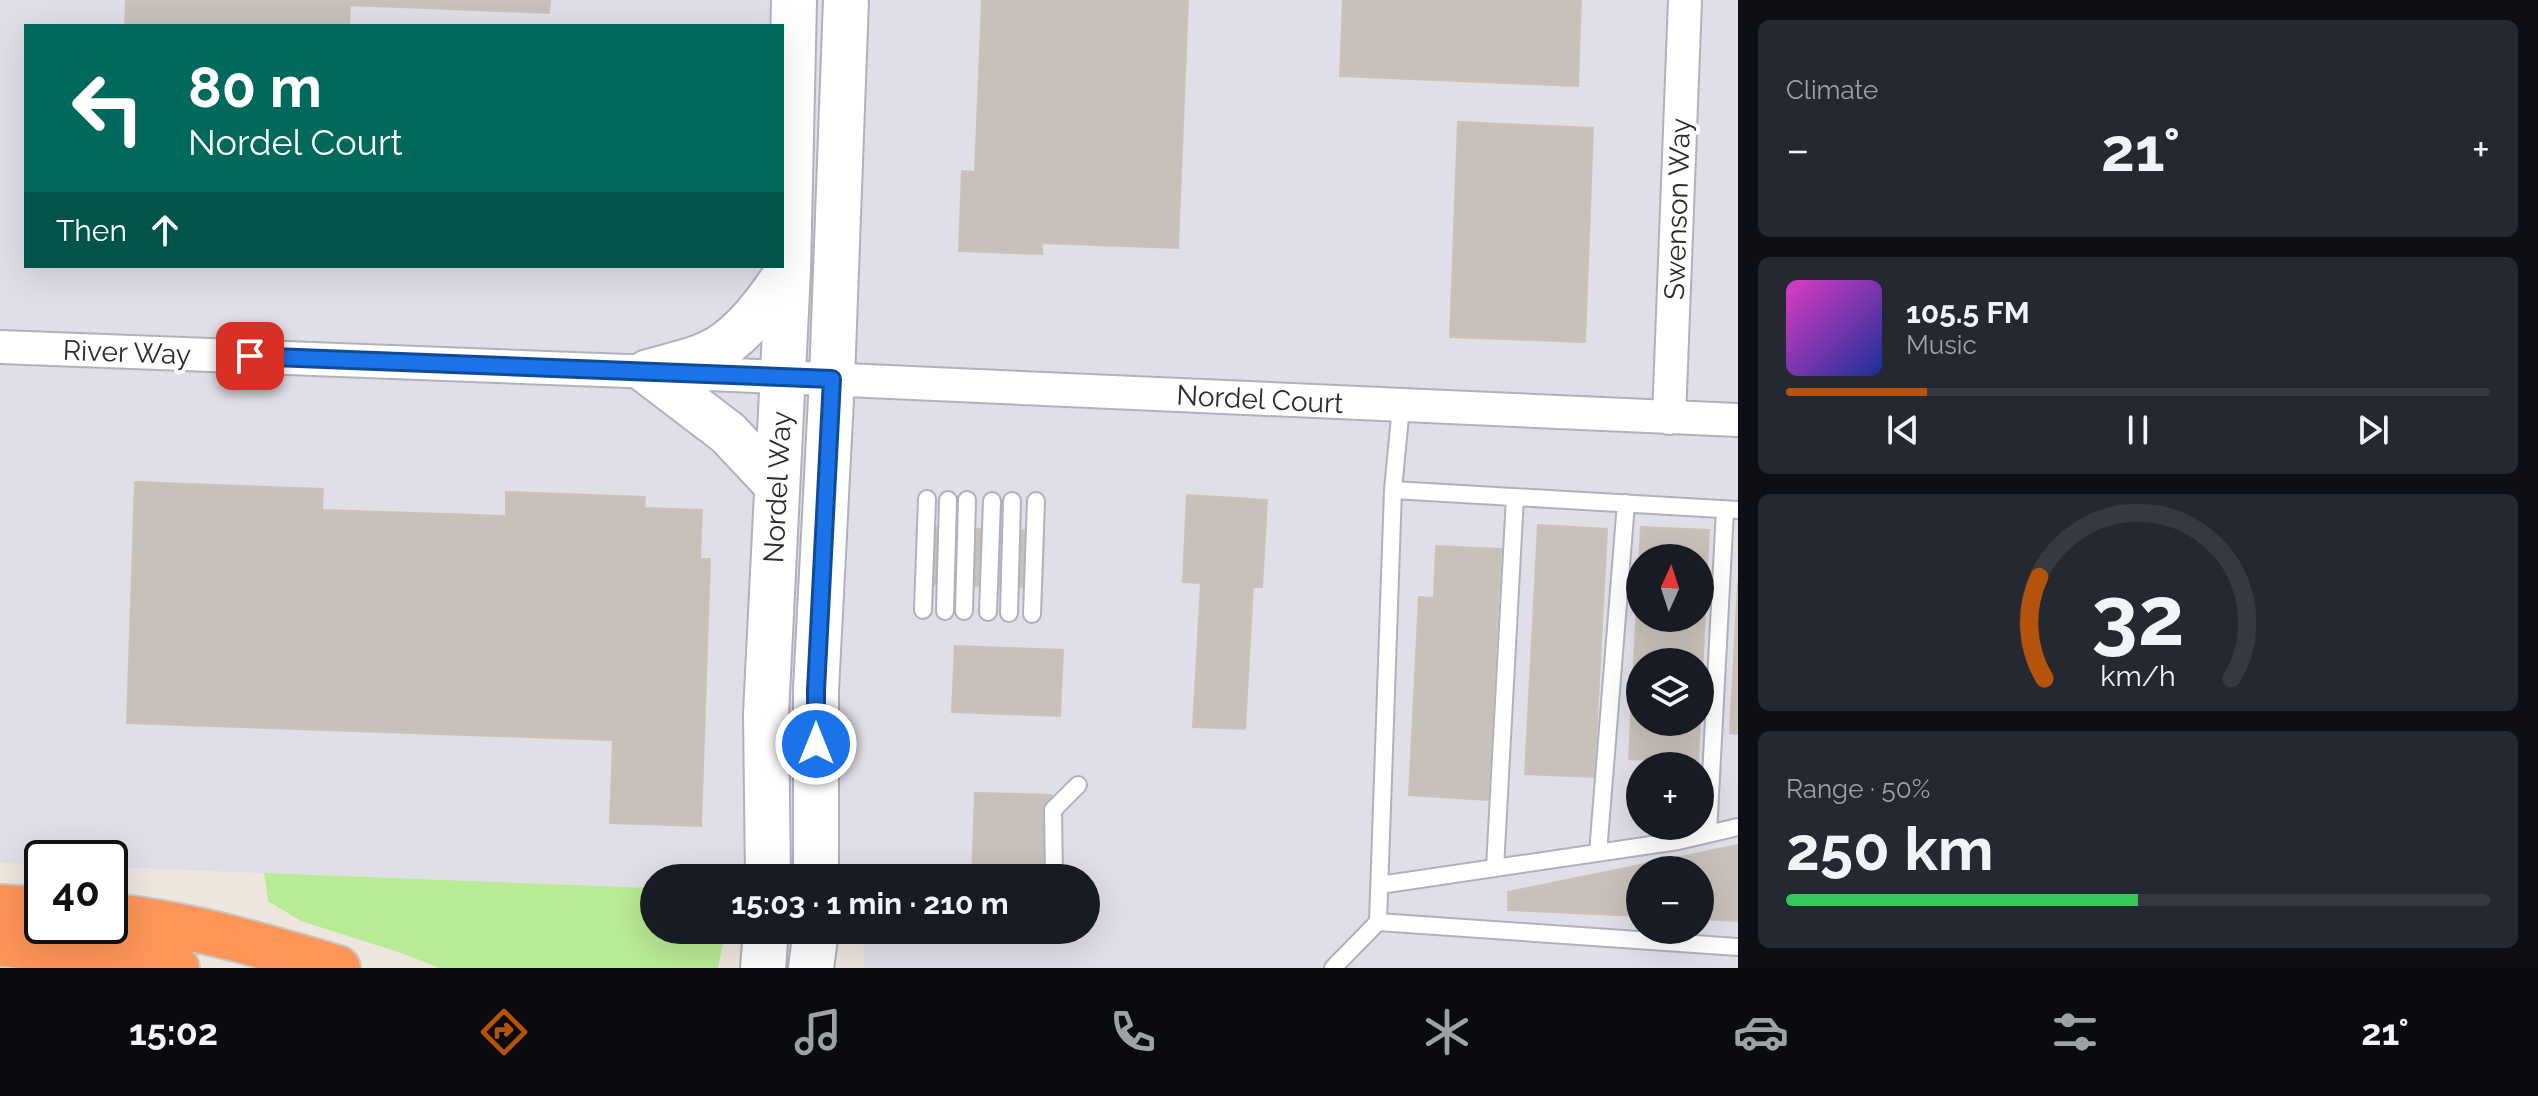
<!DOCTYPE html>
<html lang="en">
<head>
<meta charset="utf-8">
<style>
  body { margin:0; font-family:Raleway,sans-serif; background:#242831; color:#f1f3f6; height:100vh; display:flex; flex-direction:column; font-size:30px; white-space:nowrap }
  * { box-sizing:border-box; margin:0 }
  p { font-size:26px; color:#9ea1a6 }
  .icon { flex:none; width:44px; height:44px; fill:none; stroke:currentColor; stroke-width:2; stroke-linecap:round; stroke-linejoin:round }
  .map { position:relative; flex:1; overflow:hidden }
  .sheet { display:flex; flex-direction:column; gap:20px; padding:20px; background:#0d0f14; width:800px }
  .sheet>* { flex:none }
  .top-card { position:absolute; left:24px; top:24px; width:760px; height:244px; border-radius:0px; box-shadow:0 8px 32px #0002; background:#00695c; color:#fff; overflow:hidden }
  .needle { width:52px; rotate:3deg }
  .buttons { position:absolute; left:1626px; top:544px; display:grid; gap:16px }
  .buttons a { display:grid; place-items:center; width:88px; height:88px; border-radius:50%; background:#171b24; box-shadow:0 8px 32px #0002; font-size:40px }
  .speed { position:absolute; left:24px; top:840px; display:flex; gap:16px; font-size:40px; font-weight:700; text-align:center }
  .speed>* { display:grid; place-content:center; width:104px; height:104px; border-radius:50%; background:#171b24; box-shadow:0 8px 32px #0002; line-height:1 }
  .speed .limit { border:4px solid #111; border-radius:12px; background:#fff; color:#111 }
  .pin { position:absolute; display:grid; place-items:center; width:68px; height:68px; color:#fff; margin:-34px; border-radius:16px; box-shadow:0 4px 12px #0006 }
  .me { position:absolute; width:88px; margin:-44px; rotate:0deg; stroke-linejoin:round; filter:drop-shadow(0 0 6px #0008) }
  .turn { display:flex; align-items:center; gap:28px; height:168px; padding:0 32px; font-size:36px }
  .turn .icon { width:104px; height:104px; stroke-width:2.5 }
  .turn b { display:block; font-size:56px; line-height:68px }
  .then { display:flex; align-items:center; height:76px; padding:0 32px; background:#0003; gap:16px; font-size:30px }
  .big { font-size:60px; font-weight:700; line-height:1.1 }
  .sheet .widget { flex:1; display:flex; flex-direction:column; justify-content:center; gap:12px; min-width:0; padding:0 28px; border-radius:12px; background:#242831 }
  .sheet .dial { align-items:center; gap:0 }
  .dial svg { height:208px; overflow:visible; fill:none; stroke:#363941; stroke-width:7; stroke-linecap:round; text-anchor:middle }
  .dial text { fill:#f1f3f6; stroke:none }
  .song { display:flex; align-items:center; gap:24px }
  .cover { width:96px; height:96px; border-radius:12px; background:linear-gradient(135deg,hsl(310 70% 55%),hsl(230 70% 35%)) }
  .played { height:8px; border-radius:4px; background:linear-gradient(90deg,#b45309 20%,#363941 20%) }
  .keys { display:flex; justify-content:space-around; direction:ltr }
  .heat { display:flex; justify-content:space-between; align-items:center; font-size:44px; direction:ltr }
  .charge { height:12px; border-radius:6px; background:linear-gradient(90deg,#34c759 50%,#363941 0) }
  .trip { position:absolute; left:640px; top:864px; width:460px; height:80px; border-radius:40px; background:#171b24; box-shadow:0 8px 32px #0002; font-weight:700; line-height:80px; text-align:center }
  .menu { display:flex; height:128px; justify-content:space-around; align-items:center; background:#090b0e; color:#9ea1a6 }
  .menu .icon { width:56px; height:56px }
  .menu .current { color:#b45309 }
  .menu b { font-size:36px; color:#f1f3f6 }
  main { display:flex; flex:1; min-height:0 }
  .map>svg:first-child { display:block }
  .industrial { fill:#e0dfe7; fill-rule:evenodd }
  .green { fill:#b8eb95 }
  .building { fill:#c7c1b9; stroke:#cbc3b7; stroke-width:2; fill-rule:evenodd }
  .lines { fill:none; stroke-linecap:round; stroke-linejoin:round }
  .lane-casing { stroke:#adb2bd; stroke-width:20 }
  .street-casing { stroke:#adb2bd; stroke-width:36 }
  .secondary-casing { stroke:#adb2bd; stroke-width:48 }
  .highway-casing { stroke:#c8c8c8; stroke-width:48 }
  .lane { stroke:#fff; stroke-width:16 }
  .street { stroke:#fff; stroke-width:32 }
  .secondary { stroke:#fff; stroke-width:44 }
  .highway { stroke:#ff9559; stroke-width:44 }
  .route-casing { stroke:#114b97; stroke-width:20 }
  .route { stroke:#1a73e8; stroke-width:14 }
  .labels { text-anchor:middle; stroke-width:8; stroke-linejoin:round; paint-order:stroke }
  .street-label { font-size:28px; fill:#2c2c2c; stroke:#fff }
</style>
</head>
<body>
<main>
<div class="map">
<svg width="1738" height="968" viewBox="0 0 1738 968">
  <rect width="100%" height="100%" fill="#efe6de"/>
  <!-- industrial -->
  <path class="industrial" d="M0,0H1738V968H864L863,930H1086V878H654V888L110,867V858H42V864L0,863ZM26,26H782V266H26ZM1640,558H1700V618H1640ZM1640,662H1700V722H1640ZM1640,766H1700V826H1640ZM1640,870H1700V930H1640Z"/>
  <!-- green -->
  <path class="green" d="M264,873L654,888V930H726L718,968H440L398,952L301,921L268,901Z"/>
  <!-- building -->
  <path class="building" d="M126,0H550L549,13L350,5L349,26H125Z
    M982,0H1188L1178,248L1042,243V254L959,251L962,171L975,172Z
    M1343,0H1581L1578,86L1340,76Z
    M1458,122L1593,128L1585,342L1450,337Z
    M135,482L323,489L322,510L506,516V492L645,497L644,508L702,510L700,559H710L701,826L610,823L613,740L127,723Z
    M1187,495L1267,500L1262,587H1253L1245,729L1193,727L1201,583L1183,582Z
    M1538,525L1607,529L1594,777L1525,774Z
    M919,527L1044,531L1042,588L917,584Z
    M1641,527L1709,530L1700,716V662H1640V722H1700L1698,762L1629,759ZM1640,558H1700V618H1640Z
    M1436,546L1501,549L1488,800L1409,795L1419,597L1434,598Z
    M1738,583V734L1730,733Z
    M955,646L1063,650L1060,716L952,712Z
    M975,793L1052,795L1049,878H972Z
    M1738,845V921L1700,919V870H1640V916L1508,910V892Z"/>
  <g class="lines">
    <!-- lane casing -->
    <g class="lane-casing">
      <path id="lane" d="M1393,490L1738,510
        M923,610L927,499
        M945,611L948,500
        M964,611L967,500
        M988,612L992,501
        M1009,613L1012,501
        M1032,614L1036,501
        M1708,834L1725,509
        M1598,853L1626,503
        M1495,868L1515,497
        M935,877L936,878
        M1054,878L1053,810L1078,785
        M1380,885L1678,841L1738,827
        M1378,922L1738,947
        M1333,968L1378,922L1393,490L1401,406"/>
    </g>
    <!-- street casing -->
    <g class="street-casing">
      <path id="street" d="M0,347L733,375L1738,420
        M1669,418L1685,0"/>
    </g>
    <!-- secondary casing -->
    <g class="secondary-casing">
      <path id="secondary" d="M648,372C668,366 691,362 710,353C741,339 770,299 788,271
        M648,372L728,433L776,484
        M768,878L766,714L788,271L794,0
        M816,878V690L832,379L846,0
        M763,968L766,930
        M811,968L816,930"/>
    </g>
    <!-- highway casing -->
    <g class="highway-casing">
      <path id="highway" d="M0,907L42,909
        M110,916C187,923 264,946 338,968
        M0,944L98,953L177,968"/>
    </g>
    <!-- lane -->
    <use href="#lane" class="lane"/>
    <!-- street -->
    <use href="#street" class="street"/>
    <!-- secondary -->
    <use href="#secondary" class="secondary"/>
    <!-- highway -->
    <use href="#highway" class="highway"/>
  </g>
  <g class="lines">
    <!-- route casing -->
    <g class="route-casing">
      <path id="route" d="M250,356L832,379L816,690V744"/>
    </g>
    <!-- route -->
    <use href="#route" class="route"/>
  </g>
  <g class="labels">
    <!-- street labels -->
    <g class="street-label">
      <text transform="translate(1677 209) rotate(-88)" y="10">Swenson Way</text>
      <text transform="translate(127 352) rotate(2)" y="10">River Way</text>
      <text transform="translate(1260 399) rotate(3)" y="10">Nordel Court</text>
      <text transform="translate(777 487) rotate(-87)" y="10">Nordel Way</text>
    </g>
  </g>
</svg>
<div class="buttons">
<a><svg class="needle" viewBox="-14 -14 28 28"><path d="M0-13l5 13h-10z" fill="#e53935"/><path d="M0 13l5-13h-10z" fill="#9ea1a6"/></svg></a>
<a><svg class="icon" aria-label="layers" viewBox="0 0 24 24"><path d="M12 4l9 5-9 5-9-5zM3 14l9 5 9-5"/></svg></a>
<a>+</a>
<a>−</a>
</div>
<div class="speed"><div class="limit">40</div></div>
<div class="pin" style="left:250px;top:356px;background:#d93025"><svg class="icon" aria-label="arrive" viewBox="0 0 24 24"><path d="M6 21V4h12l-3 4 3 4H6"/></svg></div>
<svg class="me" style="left:816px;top:744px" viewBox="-20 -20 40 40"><circle r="17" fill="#1a73e8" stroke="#fff" stroke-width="3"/><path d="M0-11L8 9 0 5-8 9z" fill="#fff"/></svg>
<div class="trip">15:03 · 1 min · 210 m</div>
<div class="top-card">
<div class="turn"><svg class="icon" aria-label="left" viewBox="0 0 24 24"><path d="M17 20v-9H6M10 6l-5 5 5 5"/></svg><div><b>80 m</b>Nordel Court</div></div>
<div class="then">Then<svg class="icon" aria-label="ahead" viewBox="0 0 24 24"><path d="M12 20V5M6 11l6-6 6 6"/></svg></div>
</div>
</div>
<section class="sheet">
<div class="widget"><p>Climate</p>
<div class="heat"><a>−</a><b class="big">21°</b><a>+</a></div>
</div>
<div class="widget">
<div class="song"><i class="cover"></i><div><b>105.5 FM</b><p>Music</p></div></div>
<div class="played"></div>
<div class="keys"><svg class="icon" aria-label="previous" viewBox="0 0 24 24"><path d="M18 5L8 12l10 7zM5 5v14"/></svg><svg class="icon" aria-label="pause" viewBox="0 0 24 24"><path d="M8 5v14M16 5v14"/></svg><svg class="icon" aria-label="next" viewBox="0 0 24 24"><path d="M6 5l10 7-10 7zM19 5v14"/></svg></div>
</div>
<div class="widget dial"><svg viewBox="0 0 100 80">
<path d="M14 69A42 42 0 1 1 86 69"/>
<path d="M14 69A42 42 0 0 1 12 30" stroke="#b45309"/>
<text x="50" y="56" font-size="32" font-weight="700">32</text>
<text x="50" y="72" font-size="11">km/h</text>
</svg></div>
<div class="widget"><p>Range · 50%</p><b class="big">250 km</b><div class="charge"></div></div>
</section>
</main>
<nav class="menu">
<b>15:02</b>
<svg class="icon current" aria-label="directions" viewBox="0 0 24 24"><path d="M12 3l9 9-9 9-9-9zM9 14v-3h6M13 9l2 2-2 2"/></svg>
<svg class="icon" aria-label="music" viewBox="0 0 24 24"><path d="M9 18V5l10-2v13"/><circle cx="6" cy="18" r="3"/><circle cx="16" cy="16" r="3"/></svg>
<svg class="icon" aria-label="phone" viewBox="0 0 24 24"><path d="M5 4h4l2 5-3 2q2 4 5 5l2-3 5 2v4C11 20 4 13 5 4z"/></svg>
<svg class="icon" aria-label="climate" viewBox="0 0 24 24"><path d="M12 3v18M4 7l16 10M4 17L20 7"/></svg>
<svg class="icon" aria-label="car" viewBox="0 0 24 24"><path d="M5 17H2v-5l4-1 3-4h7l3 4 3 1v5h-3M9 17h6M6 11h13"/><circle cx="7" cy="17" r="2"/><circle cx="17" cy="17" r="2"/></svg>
<svg class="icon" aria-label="filters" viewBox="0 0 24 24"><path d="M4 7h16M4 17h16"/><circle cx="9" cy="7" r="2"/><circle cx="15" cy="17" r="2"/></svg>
<b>21°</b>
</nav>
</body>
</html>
